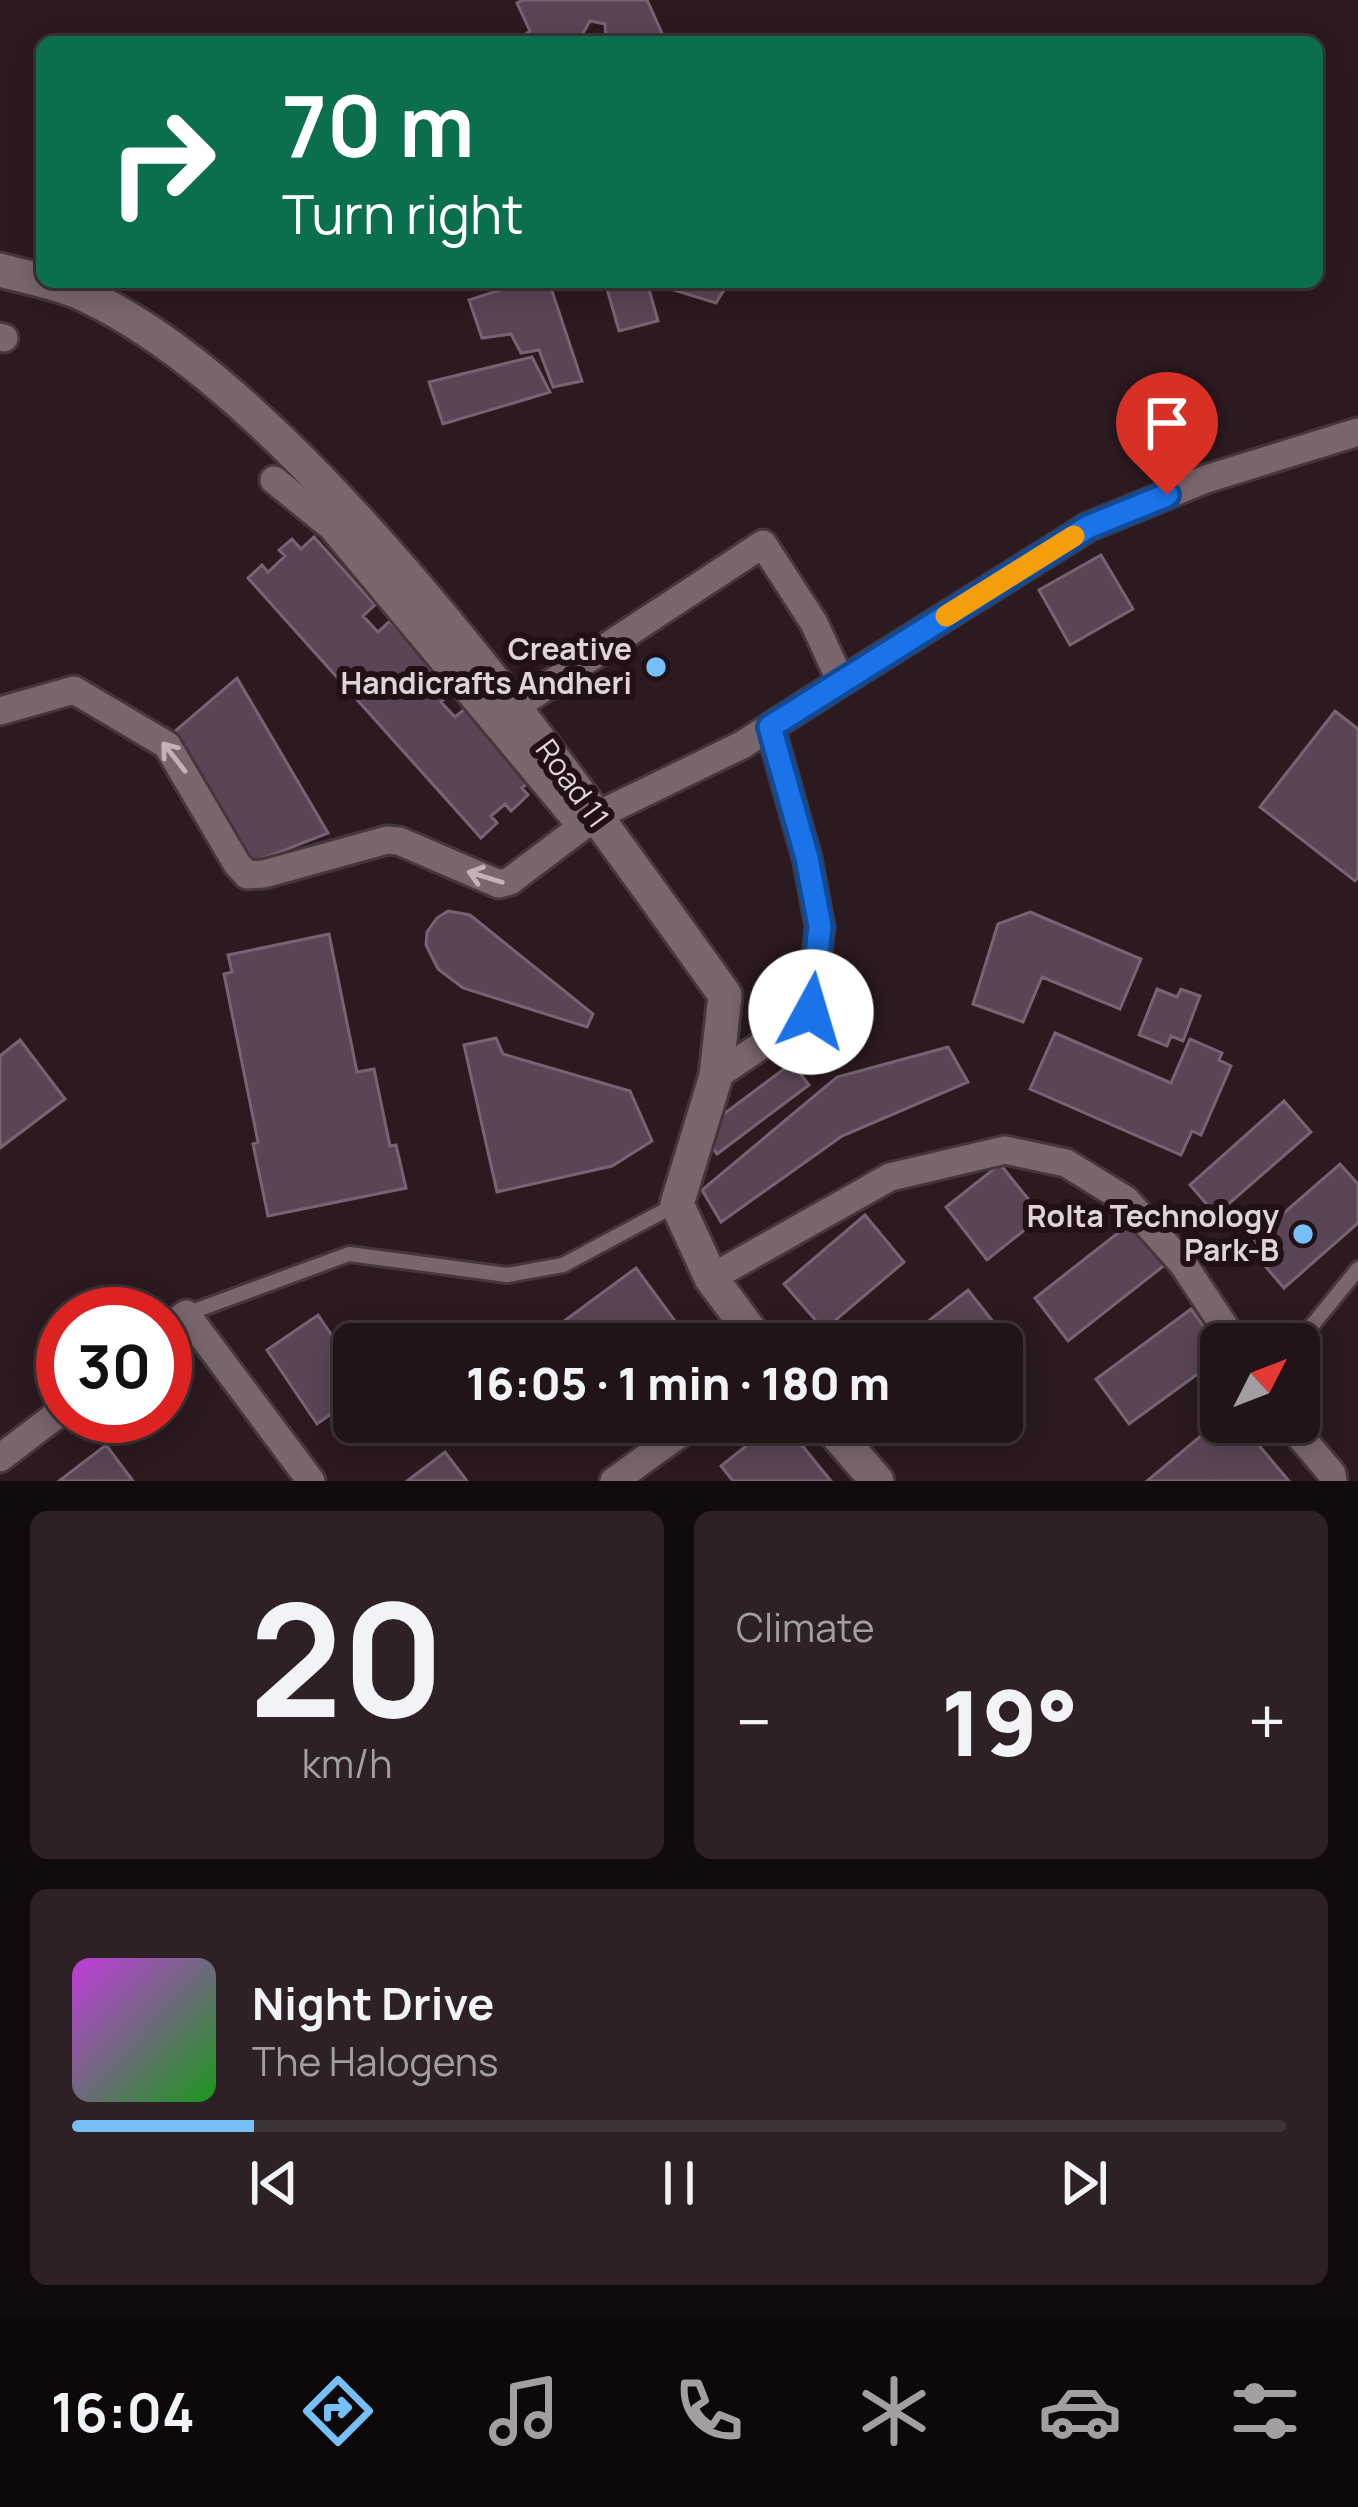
<!DOCTYPE html>
<html lang="en">
<head>
<meta charset="utf-8">
<style>
  body { margin:0; font-family:Manrope,sans-serif; background:#2d2125; color:#f1f3f6; height:100vh; display:flex; flex-direction:column; font-size:45px; white-space:nowrap }
  * { box-sizing:border-box; margin:0 }
  p { font-size:39px; color:#a29ea2 }
  .icon { flex:none; width:66px; height:66px; fill:none; stroke:currentColor; stroke-width:2; stroke-linecap:round; stroke-linejoin:round }
  .map { position:relative; height:1481px; overflow:hidden }
  .panel { display:flex; flex-direction:column; gap:30px; padding:30px; background:#120b0d; flex:1 }
  .panel>* { flex:none }
  .guide { position:absolute; left:36px; top:36px; width:1287px; height:252px; border-radius:18px; box-shadow:0 6px 30px #0003,0 0 0 3px #3d3337; background:#0b6e4f; color:#fff; overflow:hidden }
  .needle { width:78px; rotate:48deg }
  .fabs { position:absolute; left:1200px; top:1323px; display:grid; gap:24px }
  .fabs a { display:grid; place-items:center; width:120px; height:120px; border-radius:18px; background:#201418; box-shadow:0 6px 30px #0003,0 0 0 3px #3d3337; font-size:60px }
  .speed { position:absolute; left:36px; top:1287px; display:flex; gap:24px; font-size:60px; font-weight:700; text-align:center }
  .speed>* { display:grid; place-content:center; width:156px; height:156px; border-radius:50%; background:#201418; box-shadow:0 6px 30px #0003,0 0 0 3px #3d3337; line-height:1 }
  .speed .limit { border:18px solid #d22; background:#fff; color:#111 }
  .pin { position:absolute; display:grid; place-items:center; width:102px; height:102px; color:#fff; margin:-123px -51px; border-radius:50% 50% 50% 0; rotate:-45deg; box-shadow:0 0 12px #0007 }
  .pin .icon { rotate:45deg }
  .me { position:absolute; width:132px; margin:-66px; rotate:6deg; stroke-linejoin:round; filter:drop-shadow(0 0 9px #0008) }
  .turn { display:flex; align-items:center; gap:42px; height:252px; padding:0 48px; font-size:54px }
  .turn .icon { width:156px; height:156px; stroke-width:2.5 }
  .turn b { display:block; font-size:84px; line-height:102px }
  .big { font-size:90px; font-weight:800; line-height:1.1 }
  .panel .widget { flex:1; display:flex; flex-direction:column; justify-content:center; gap:18px; min-width:0; padding:0 42px; border-radius:18px; background:#2d2125 }
  .panel .dial { align-items:center; gap:0 }
  .dial b { font-size:156px; line-height:1 }
  .song { display:flex; align-items:center; gap:36px }
  .cover { width:144px; height:144px; border-radius:18px; background:linear-gradient(135deg,hsl(290 70% 55%),hsl(120 70% 35%)) }
  .played { height:12px; border-radius:6px; background:linear-gradient(90deg,#77bff7 15%,#3d3337 15%) }
  .keys { display:flex; justify-content:space-around; direction:ltr }
  .heat { display:flex; justify-content:space-between; align-items:center; font-size:66px; direction:ltr }
  .panel .tiles { flex:1; display:grid; gap:30px; grid-template-columns:1fr 1fr }
  .widget:last-child { grid-column:span 2 }
  .trip { position:absolute; left:333px; top:1323px; width:690px; height:120px; border-radius:18px; background:#201418; box-shadow:0 6px 30px #0003,0 0 0 3px #3d3337; font-weight:800; line-height:120px; text-align:center }
  .tabs { display:flex; height:192px; justify-content:space-around; align-items:center; background:#0d080a; color:#a29ea2 }
  .tabs .icon { width:84px; height:84px }
  .tabs .selected { color:#77bff7 }
  .tabs b { font-size:54px; color:#f1f3f6 }
  .map>svg:first-child { display:block }
  .building { fill:#5a4556; stroke:#756572; stroke-width:3 }
  .lines { fill:none; stroke-linecap:round; stroke-linejoin:round }
  .service-casing { stroke:#44373b; stroke-width:20 }
  .minor-casing { stroke:#44373b; stroke-width:33 }
  .tertiary-casing { stroke:#44373b; stroke-width:39 }
  .service { stroke:#7a666d; stroke-width:14 }
  .minor { stroke:#7a666d; stroke-width:27 }
  .tertiary { stroke:#7a666d; stroke-width:33 }
  .oneway { stroke:#c1b3b7 }
  .route-casing { stroke:#114b97; stroke-width:30 }
  .route { stroke:#1a73e8; stroke-width:21 }
  .slow { stroke:#f59e0b; stroke-width:21 }
  .poi-dot { fill:#77bff7; stroke:#211117; stroke-width:4.5 }
  .labels { text-anchor:middle; stroke-width:12; stroke-linejoin:round; paint-order:stroke }
  .poi-label { font-size:30px; font-weight:bold; fill:#e0d4d7; stroke:#211117; text-anchor:end }
  .street-label { font-size:30px; fill:#e0d4d7; stroke:#211117 }
</style>
</head>
<body>
<div class="map">
<svg width="1358" height="1481" viewBox="0 0 1358 1481">
  <rect width="100%" height="100%" fill="#2b1a20"/>
  <!-- building -->
  <path class="building" d="M523,0H647L666,42H606L605,24L590,21L578,42H526L523,36L530,31L517,3Z
    M525,282H549L582,381L553,387L539,350L521,353L511,334L482,338L469,300Z
    M605,282H647L658,321L619,331Z
    M660,282H729L716,303L661,286Z
    M532,357L550,392L443,424L429,382Z
    M314,537L375,605L363,616L378,632L390,621L453,691L441,702L455,717L467,707L532,779L522,788L528,795L511,811L505,804L491,816L497,823L481,838L248,578L262,565L268,572L285,556L279,550L292,539L301,549Z
    M1101,555L1133,609L1070,645L1039,590Z
    M237,678L328,833L249,864L174,732Z
    M1335,711L1358,729V877L1355,881L1260,807Z
    M448,911L470,915L593,1014L587,1027L463,988L438,969L426,945L427,932L437,918Z
    M1030,912L1141,959L1120,1009L1042,977L1023,1022L973,1004L998,924Z
    M329,934L357,1072L374,1069L390,1146L396,1145L406,1188L268,1216L253,1144L258,1142L224,974L232,972L228,955Z
    M1157,989L1177,997L1181,989L1200,996L1183,1041L1171,1036L1167,1046L1139,1035Z
    M1055,1033L1171,1083L1190,1039L1222,1053L1219,1060L1231,1066L1201,1135L1192,1131L1181,1155L1030,1089Z
    M496,1038L503,1054L630,1091L652,1141L612,1166L497,1192L464,1045Z
    M20,1040L65,1099L0,1148V1056Z
    M948,1047L968,1082L842,1136L721,1222L702,1190L837,1077Z
    M792,1063L809,1085L717,1154L701,1131Z
    M1284,1101L1311,1132L1216,1215L1190,1185Z
    M1000,1164L1042,1216L987,1260L946,1207Z
    M1340,1164L1358,1184V1223L1284,1288L1247,1245Z
    M865,1215L904,1262L824,1330L784,1284Z
    M1133,1221L1166,1264L1068,1341L1035,1298Z
    M636,1268L692,1344H533Z
    M968,1290L1010,1343L1002,1349V1344H899Z
    M1191,1309L1221,1350V1357L1129,1424L1096,1379Z
    M318,1315L354,1368V1398L317,1424L267,1350Z
    M1221,1419L1239,1422L1289,1481H1147Z
    M776,1422H783L831,1481H733L721,1466Z
    M106,1445L133,1481H59Z
    M445,1452L467,1481H407Z"/>
  <g class="lines">
    <!-- service casing -->
    <g class="service-casing">
      <path id="service" d="M186,1314L349,1254L507,1275L563,1265L675,1205
        M1297,1344L1358,1269"/>
    </g>
    <!-- minor casing -->
    <g class="minor-casing">
      <path id="minor" d="M0,337L4,338
        M274,480L332,527L582,827
        M515,707L763,544L814,623L841,682L1088,527L1206,479L1358,432
        M0,711L74,690L167,745L237,864L247,875L264,874L387,840L399,841L499,884L510,881L596,816L742,745L841,682
        M716,1076L811,1012L820,926L807,858L770,727
        M711,1278L890,1177L1005,1150L1066,1163L1126,1200L1183,1264L1236,1344
        M165,1331L186,1314L311,1481
        M1288,1422L1332,1474L1333,1481
        M0,1458L63,1410
        M614,1481L696,1422"/>
    </g>
    <!-- tertiary casing -->
    <g class="tertiary-casing">
      <path id="tertiary" d="M0,270C28,278 61,283 87,296C173,337 255,413 321,481C473,639 598,818 725,995L716,1076L677,1204L711,1278L760,1344
        M826,1422L877,1481"/>
    </g>
    <!-- service -->
    <use href="#service" class="service"/>
    <!-- minor -->
    <use href="#minor" class="minor"/>
    <!-- tertiary -->
    <use href="#tertiary" class="tertiary"/>
  </g>
  <!-- one-way arrows -->
  <defs><path id="oneway-shaft" d="M-6 0H5M1.5-3L5.5 0L1.5 3" fill="none" stroke-width="1.6" stroke-linecap="round" stroke-linejoin="round" transform="scale(3)"/></defs>
  <g class="oneway">
    <use href="#oneway-shaft" transform="translate(174 757) rotate(-128)"/>
    <use href="#oneway-shaft" transform="translate(485 877) rotate(-163)"/>
  </g>
  <g class="lines">
    <!-- route casing -->
    <g class="route-casing">
      <path id="route" d="M811,1012L820,926L807,858L770,727L1088,527L1167,495"/>
    </g>
    <!-- route -->
    <use href="#route" class="route"/>
    <!-- slow -->
    <path class="slow" d="M946,616L1074,536"/>
  </g>
  <!-- markers -->
  <g class="poi-dot">
    <circle cx="656" cy="667" r="12"/>
    <circle cx="1303" cy="1234" r="12"/>
  </g>
  <g class="labels">
    <!-- poi labels -->
    <g class="poi-label">
      <text x="632" y="660">Creative<tspan x="632" dy="34">Handicrafts Andheri</tspan></text>
      <text x="1279" y="1227">Rolta Technology<tspan x="1279" dy="34">Park-B</tspan></text>
    </g>
    <!-- street labels -->
    <g class="street-label">
      <text transform="translate(572 784) rotate(54)" y="10">Road 11</text>
    </g>
  </g>
</svg>
<div class="fabs">
<a><svg class="needle" viewBox="-14 -14 28 28"><path d="M0-13l5 13h-10z" fill="#e53935"/><path d="M0 13l5-13h-10z" fill="#a29ea2"/></svg></a>
</div>
<div class="speed"><div class="limit">30</div></div>
<div class="pin" style="left:1167px;top:495px;background:#d93025"><svg class="icon" aria-label="arrive" viewBox="0 0 24 24"><path d="M6 21V4h12l-3 4 3 4H6"/></svg></div>
<svg class="me" style="left:811px;top:1012px" viewBox="-20 -20 40 40"><circle r="19" fill="#fff"/><path d="M0-13L10 11 0 6-10 11z" fill="#1a73e8"/></svg>
<div class="trip">16:05 · 1 min · 180 m</div>
<div class="guide">
<div class="turn"><svg class="icon" aria-label="right" viewBox="0 0 24 24"><path d="M7 20v-9h11M14 6l5 5-5 5"/></svg><div><b>70 m</b>Turn right</div></div>
</div>
</div>
<section class="panel">
<div class="tiles">
<div class="widget dial"><b>20</b><p>km/h</p></div>
<div class="widget"><p>Climate</p>
<div class="heat"><a>−</a><b class="big">19°</b><a>+</a></div>
</div>
<div class="widget">
<div class="song"><i class="cover"></i><div><b>Night Drive</b><p>The Halogens</p></div></div>
<div class="played"></div>
<div class="keys"><svg class="icon" aria-label="previous" viewBox="0 0 24 24"><path d="M18 5L8 12l10 7zM5 5v14"/></svg><svg class="icon" aria-label="pause" viewBox="0 0 24 24"><path d="M8 5v14M16 5v14"/></svg><svg class="icon" aria-label="next" viewBox="0 0 24 24"><path d="M6 5l10 7-10 7zM19 5v14"/></svg></div>
</div>
</div>
</section>
<nav class="tabs">
<b>16:04</b>
<svg class="icon selected" aria-label="directions" viewBox="0 0 24 24"><path d="M12 3l9 9-9 9-9-9zM9 14v-3h6M13 9l2 2-2 2"/></svg>
<svg class="icon" aria-label="music" viewBox="0 0 24 24"><path d="M9 18V5l10-2v13"/><circle cx="6" cy="18" r="3"/><circle cx="16" cy="16" r="3"/></svg>
<svg class="icon" aria-label="phone" viewBox="0 0 24 24"><path d="M5 4h4l2 5-3 2q2 4 5 5l2-3 5 2v4C11 20 4 13 5 4z"/></svg>
<svg class="icon" aria-label="climate" viewBox="0 0 24 24"><path d="M12 3v18M4 7l16 10M4 17L20 7"/></svg>
<svg class="icon" aria-label="car" viewBox="0 0 24 24"><path d="M5 17H2v-5l4-1 3-4h7l3 4 3 1v5h-3M9 17h6M6 11h13"/><circle cx="7" cy="17" r="2"/><circle cx="17" cy="17" r="2"/></svg>
<svg class="icon" aria-label="filters" viewBox="0 0 24 24"><path d="M4 7h16M4 17h16"/><circle cx="9" cy="7" r="2"/><circle cx="15" cy="17" r="2"/></svg>
</nav>
</body>
</html>
